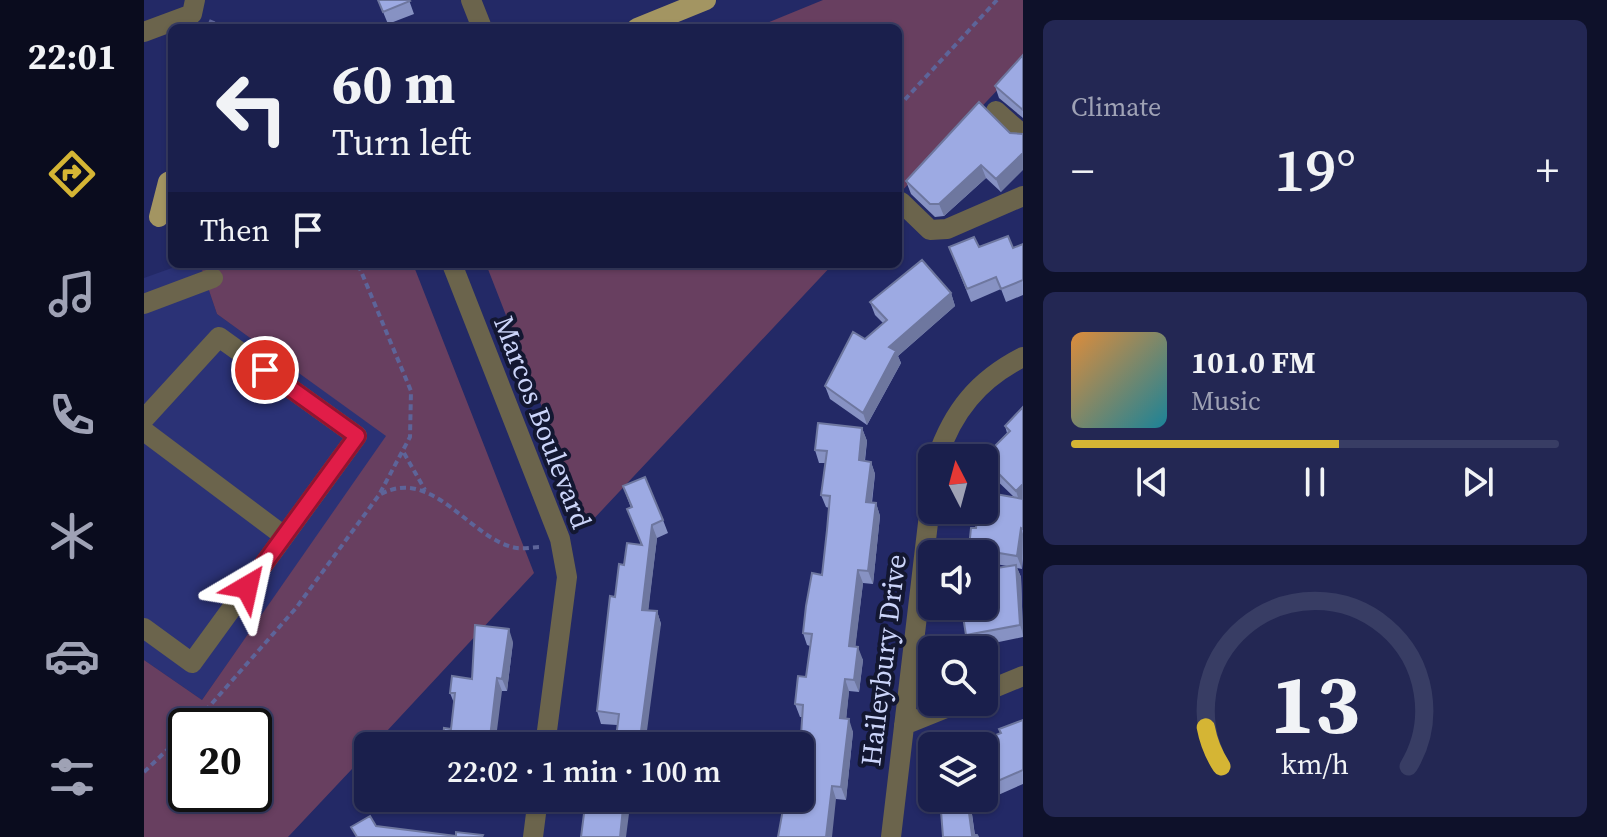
<!DOCTYPE html>
<html lang="en">
<head>
<meta charset="utf-8">
<style>
  body { margin:0; font-family:"Source Serif 4",serif; background:#232753; color:#f1f3f6; height:100vh; display:flex; flex-direction:column; font-size:30px; white-space:nowrap }
  * { box-sizing:border-box; margin:0 }
  p { font-size:26px; color:#9fa2b5 }
  .icon { flex:none; width:44px; height:44px; fill:none; stroke:currentColor; stroke-width:2; stroke-linecap:round; stroke-linejoin:round }
  .map { position:relative; flex:1; overflow:hidden }
  .side { display:flex; flex-direction:column; gap:20px; padding:20px; background:#0e112a; width:584px }
  .side>* { flex:none }
  .top-card { position:absolute; left:24px; top:24px; width:734px; height:244px; border-radius:12px; box-shadow:0 2px 6px #0004,0 0 0 2px #383d64; background:#1a1f4c; color:#f1f3f6; overflow:hidden }
  .needle { width:52px; rotate:354deg }
  .buttons { position:absolute; left:774px; top:444px; display:grid; gap:16px }
  .buttons a { display:grid; place-items:center; width:80px; height:80px; border-radius:12px; background:#1a1f4c; box-shadow:0 2px 6px #0004,0 0 0 2px #383d64; font-size:40px }
  .speed { position:absolute; left:24px; top:708px; display:flex; gap:16px; font-size:40px; font-weight:700; text-align:center }
  .speed>* { display:grid; place-content:center; width:104px; height:104px; border-radius:50%; background:#1a1f4c; box-shadow:0 2px 6px #0004,0 0 0 2px #383d64; line-height:1 }
  .speed .limit { border:4px solid #111; border-radius:12px; background:#fff; color:#111 }
  .pin { position:absolute; display:grid; place-items:center; width:68px; height:68px; color:#fff; margin:-34px; border:4px solid #fff; border-radius:50%; box-shadow:0 2px 8px #0007 }
  .me { position:absolute; width:88px; margin:-44px; rotate:36deg; stroke-linejoin:round; filter:drop-shadow(0 0 6px #0008) }
  .turn { display:flex; align-items:center; gap:28px; height:168px; padding:0 32px; font-size:36px }
  .turn .icon { width:104px; height:104px; stroke-width:2.5 }
  .turn b { display:block; font-size:56px; line-height:68px }
  .then { display:flex; align-items:center; height:76px; padding:0 32px; background:#0003; gap:16px; font-size:30px }
  .big { font-size:60px; font-weight:600; line-height:1.1 }
  .side .card { flex:1; display:flex; flex-direction:column; justify-content:center; gap:12px; min-width:0; padding:0 28px; border-radius:12px; background:#232753 }
  .side .dial { align-items:center; gap:0 }
  .dial svg { height:208px; overflow:visible; fill:none; stroke:#383d64; stroke-width:7; stroke-linecap:round; text-anchor:middle }
  .dial text { fill:#f1f3f6; stroke:none }
  .song { display:flex; align-items:center; gap:24px }
  .cover { width:96px; height:96px; border-radius:12px; background:linear-gradient(135deg,hsl(30 70% 55%),hsl(190 70% 35%)) }
  .played { height:8px; border-radius:4px; background:linear-gradient(90deg,#d5b534 55%,#383d64 55%) }
  .keys { display:flex; justify-content:space-around; direction:ltr }
  .heat { display:flex; justify-content:space-between; align-items:center; font-size:44px; direction:ltr }
  .trip { position:absolute; left:210px; top:732px; width:460px; height:80px; border-radius:12px; background:#1a1f4c; box-shadow:0 2px 6px #0004,0 0 0 2px #383d64; font-weight:600; line-height:80px; text-align:center }
  main { display:flex; flex:1; min-height:0 }
  .tabs { display:flex; flex-direction:column; width:144px; justify-content:space-around; align-items:center; background:#0a0c1e; color:#9fa2b5 }
  .tabs .icon { width:56px; height:56px }
  .tabs .selected { color:#d5b534 }
  .tabs b { font-size:36px; color:#f1f3f6 }
  .map>svg:first-child { display:block }
  .built { fill:#2b3276 }
  .green { fill:#683f60; fill-rule:evenodd }
  .lines { fill:none; stroke-linecap:round; stroke-linejoin:round }
  .path { stroke:#5d6499; stroke-width:4; stroke-dasharray:6 4; stroke-linecap:butt }
  .minor { stroke:#6b644c; stroke-width:20 }
  .major { stroke:#a39562; stroke-width:20 }
  .wall { fill:#8792c3 }
  .shaded-wall { fill:#6e779f }
  .building { fill:#9daae3; stroke:#6e779f; stroke-width:2 }
  .route-casing { stroke:#92132f; stroke-width:20 }
  .route { stroke:#e11d48; stroke-width:14 }
  .labels { text-anchor:middle; stroke-width:8; stroke-linejoin:round; paint-order:stroke }
  .street-label { font-size:28px; fill:#cbd4f9; stroke:#131731 }
</style>
</head>
<body>
<main>
<nav class="tabs">
<b>22:01</b>
<svg class="icon selected" aria-label="directions" viewBox="0 0 24 24"><path d="M12 3l9 9-9 9-9-9zM9 14v-3h6M13 9l2 2-2 2"/></svg>
<svg class="icon" aria-label="music" viewBox="0 0 24 24"><path d="M9 18V5l10-2v13"/><circle cx="6" cy="18" r="3"/><circle cx="16" cy="16" r="3"/></svg>
<svg class="icon" aria-label="phone" viewBox="0 0 24 24"><path d="M5 4h4l2 5-3 2q2 4 5 5l2-3 5 2v4C11 20 4 13 5 4z"/></svg>
<svg class="icon" aria-label="climate" viewBox="0 0 24 24"><path d="M12 3v18M4 7l16 10M4 17L20 7"/></svg>
<svg class="icon" aria-label="car" viewBox="0 0 24 24"><path d="M5 17H2v-5l4-1 3-4h7l3 4 3 1v5h-3M9 17h6M6 11h13"/><circle cx="7" cy="17" r="2"/><circle cx="17" cy="17" r="2"/></svg>
<svg class="icon" aria-label="filters" viewBox="0 0 24 24"><path d="M4 7h16M4 17h16"/><circle cx="9" cy="7" r="2"/><circle cx="15" cy="17" r="2"/></svg>
</nav>
<div class="map">
<svg width="879" height="837" viewBox="0 0 879 837">
  <rect width="100%" height="100%" fill="#232966"/>
  <!-- built -->
  <path class="built" d="M39,264H56L73,314L243,436L58,700L0,660V278Z"/>
  <!-- green -->
  <path class="green" d="M679,0H879V63L754,195V28H611Z
    M56,264H269L390,573L229,746H224V752L144,837H0V660L58,700L242,436L73,314ZM42,726H110V794H42Z
    M342,264H689L444,525Z"/>
  <g class="lines">
    <!-- path -->
    <path class="path" d="M65,21L81,28
      M754,107L853,0
      M260,453L281,490
      M237,494C290,466 327,541 373,548C380,549 390,547 398,547
      M48,726L152,608L235,495L266,437L267,391L214,264
      M0,772L42,732"/>
    <!-- minor -->
    <path class="minor" d="M327,0L338,28
      M0,32L48,14L51,0
      M852,111L879,135
      M757,202L786,230L803,229L879,196
      M308,264L416,539L423,577L401,746
      M0,304L69,278
      M0,419L75,337L213,436L48,663L0,628
      M0,431L140,536
      M793,458C809,411 834,380 879,357
      M840,692L879,676
      M760,725L817,702
      M389,837L394,798
      M747,837L788,489"/>
    <!-- major -->
    <path class="major" d="M493,28L562,0
      M15,217L24,182L28,180"/>
  </g>
  <!-- wall -->
  <path class="wall" d="M234,0H265L270,14L244,24Z
    M879,55V118L855,98L851,86Z
    M866,133L878,135L857,192L842,178L800,216L791,217L767,194L762,181Z
    M879,244V295L862,302L857,289L827,302L805,247L869,248Z
    M807,293L811,306L754,356L757,363L723,425L686,399L681,386L721,339L739,323L731,315L726,302Z
    M879,407V559L878,569L873,568L877,577L879,637L826,648L822,635L828,608L863,566L840,562V554H827L825,548L832,528L870,497L843,471L840,458L863,433L861,426Z
    M718,428L723,441L721,461L727,462L731,474L728,503H732L736,516L729,584L719,583L711,647L719,660L715,692L705,691L702,719L709,732L702,800L692,799H650L656,798L658,717H656L651,704L662,677L666,646L663,645L659,633L678,575L685,508L682,507L677,495L681,463H675L671,450Z
    M479,486L519,520L524,533L513,538L504,610L513,611L517,624L473,725L457,724L453,711L471,597L480,565L497,544L483,509L487,508Z
    M369,642L363,691H358L307,729L310,703L306,693L328,679Z
    M879,720V784L827,807L831,835H833L834,837H799L796,798H840V746L857,733Z
    M295,798H345L343,812L298,806Z"/>
  <!-- shaded-wall -->
  <path class="shaded-wall" d="M879,153V170L857,192L852,179Z
    M837,165L842,178L800,216L795,204Z
    M807,293L811,306L754,356L757,363L723,425L719,413L745,347Z
    M718,428L723,441L719,473L715,460Z
    M727,462L731,474L726,514L722,502Z
    M879,484V501L876,504L872,491Z
    M732,503L736,516L729,584L724,571Z
    M508,525L513,538L503,622L498,610Z
    M877,528L879,534L878,569L873,556Z
    M872,565L877,577L879,634L876,625Z
    M714,570L719,583L710,659L705,646Z
    M513,611L517,624L501,746H495Z
    M365,629L369,642L363,691L358,679Z
    M714,647L719,660L715,692L710,680Z
    M353,678L358,691L351,746H345Z
    M701,679L705,691L701,731L696,718Z
    M705,719L709,732L702,800L697,787Z
    M688,786L692,799L688,837H682Z
    M339,798H345L343,812L339,799Z
    M480,798H487L482,837H476Z
    M823,798L827,807L831,837H829Z"/>
  <!-- building -->
  <path class="building" d="M234,0H265L266,1L239,12Z
    M879,55V110L851,86Z
    M835,102L866,133L879,134V153L852,179L837,165L795,204H786L762,181Z
    M864,236L869,248L879,244V280L857,289L852,277L823,289L805,247L830,237L835,247Z
    M778,260L807,293L745,347L752,351L719,413L681,386L709,332L721,339L743,320L726,302Z
    M879,407V484L872,491L839,458L866,431L861,426Z
    M674,423L718,428L715,460L727,462L722,502L732,503L724,571L714,570L705,646L714,647L710,680L701,679L696,718L705,719L697,787L688,786L682,837H634L641,798L650,799V798H656V751L659,705L651,704L654,676L662,677L668,634L659,633L662,606L668,573L678,575L683,530L686,496L677,495L683,451L671,450Z
    M501,477L519,520L508,525L498,610L513,611L495,746H471L475,714L453,711L466,596L471,597L475,564L480,565L483,543L498,545L483,509L488,507L479,486Z
    M840,492L879,499V529L877,528L873,556L825,548L827,528H832L834,510H840Z
    M872,565L876,625L822,635L818,610L828,608L827,606H840V570Z
    M331,625L365,629L358,679L353,678L345,746H298L300,728L307,729L311,693H306L308,676L328,679Z
    M879,720V770L840,787V746H825L857,733L855,729Z
    M442,798H480L476,837H437Z
    M796,798H823L828,835H833L834,837H799Z
    M226,816L232,826L312,836V832L339,835L338,837H213L207,827Z"/>
  <g class="lines">
    <!-- route casing -->
    <g class="route-casing">
      <path id="route" d="M103,587L213,436L121,370"/>
    </g>
    <!-- route -->
    <use href="#route" class="route"/>
  </g>
  <g class="labels">
    <!-- street labels -->
    <g class="street-label">
      <text transform="translate(399 422) rotate(69)" y="10">Marcos Boulevard</text>
      <text transform="translate(739 660) rotate(-83)" y="10">Haileybury Drive</text>
    </g>
  </g>
</svg>
<div class="buttons">
<a><svg class="needle" viewBox="-14 -14 28 28"><path d="M0-13l5 13h-10z" fill="#e53935"/><path d="M0 13l5-13h-10z" fill="#9fa2b5"/></svg></a>
<a><svg class="icon" aria-label="sound" viewBox="0 0 24 24"><path d="M4 9h4l5-4v14l-5-4H4zM17 9q2 3 0 6"/></svg></a>
<a><svg class="icon" aria-label="search" viewBox="0 0 24 24"><circle cx="10" cy="10" r="6"/><path d="M15 15l6 6"/></svg></a>
<a><svg class="icon" aria-label="layers" viewBox="0 0 24 24"><path d="M12 4l9 5-9 5-9-5zM3 14l9 5 9-5"/></svg></a>
</div>
<div class="speed"><div class="limit">20</div></div>
<div class="pin" style="left:121px;top:370px;background:#d93025"><svg class="icon" aria-label="arrive" viewBox="0 0 24 24"><path d="M6 21V4h12l-3 4 3 4H6"/></svg></div>
<svg class="me" style="left:103px;top:587px" viewBox="-20 -20 40 40"><path d="M0-17L14 15 0 8-14 15z" fill="#e11d48" stroke="#fff" stroke-width="4"/></svg>
<div class="trip">22:02 · 1 min · 100 m</div>
<div class="top-card">
<div class="turn"><svg class="icon" aria-label="left" viewBox="0 0 24 24"><path d="M17 20v-9H6M10 6l-5 5 5 5"/></svg><div><b>60 m</b>Turn left</div></div>
<div class="then">Then<svg class="icon" aria-label="arrive" viewBox="0 0 24 24"><path d="M6 21V4h12l-3 4 3 4H6"/></svg></div>
</div>
</div>
<section class="side">
<div class="card"><p>Climate</p>
<div class="heat"><a>−</a><b class="big">19°</b><a>+</a></div>
</div>
<div class="card">
<div class="song"><i class="cover"></i><div><b>101.0 FM</b><p>Music</p></div></div>
<div class="played"></div>
<div class="keys"><svg class="icon" aria-label="previous" viewBox="0 0 24 24"><path d="M18 5L8 12l10 7zM5 5v14"/></svg><svg class="icon" aria-label="pause" viewBox="0 0 24 24"><path d="M8 5v14M16 5v14"/></svg><svg class="icon" aria-label="next" viewBox="0 0 24 24"><path d="M6 5l10 7-10 7zM19 5v14"/></svg></div>
</div>
<div class="card dial"><svg viewBox="0 0 100 80">
<path d="M14 69A42 42 0 1 1 86 69"/>
<path d="M14 69A42 42 0 0 1 8 54" stroke="#d5b534"/>
<text x="50" y="56" font-size="32" font-weight="700">13</text>
<text x="50" y="72" font-size="11">km/h</text>
</svg></div>
</section>
</main>
</body>
</html>
